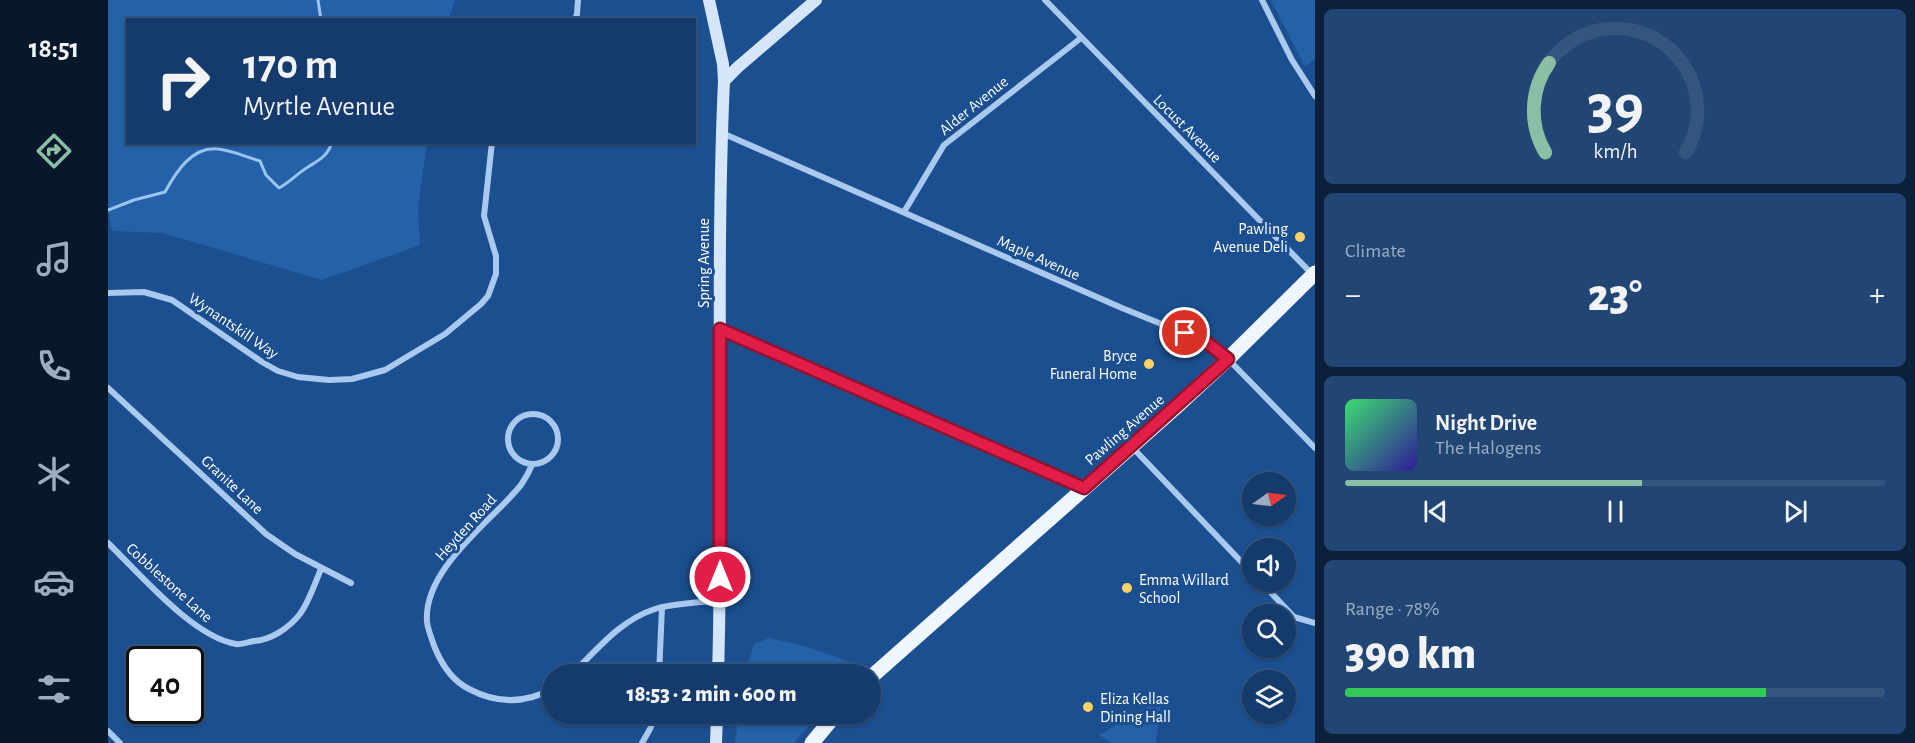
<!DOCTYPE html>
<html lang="en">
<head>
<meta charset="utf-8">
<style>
  body { margin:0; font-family:"Alegreya Sans",sans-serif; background:#214673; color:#f1f3f6; height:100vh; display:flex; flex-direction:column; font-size:22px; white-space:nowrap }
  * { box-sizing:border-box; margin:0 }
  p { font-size:20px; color:#9dadc1 }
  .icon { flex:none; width:33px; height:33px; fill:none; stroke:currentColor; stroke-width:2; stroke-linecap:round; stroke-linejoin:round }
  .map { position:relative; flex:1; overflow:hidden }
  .panel { display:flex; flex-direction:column; gap:9px; padding:9px; background:#0b203b; width:600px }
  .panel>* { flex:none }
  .hud { position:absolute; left:18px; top:18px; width:570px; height:126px; border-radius:0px; box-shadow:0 2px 4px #0004,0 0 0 2px #33557e; background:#143b6b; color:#f1f3f6; overflow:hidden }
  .needle { width:39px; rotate:76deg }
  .tools { position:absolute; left:1134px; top:472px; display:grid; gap:12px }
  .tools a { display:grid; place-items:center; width:54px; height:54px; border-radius:50%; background:#143b6b; box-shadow:0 2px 4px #0004,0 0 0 2px #33557e; font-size:30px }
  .speed { position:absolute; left:18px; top:646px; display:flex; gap:12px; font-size:30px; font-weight:700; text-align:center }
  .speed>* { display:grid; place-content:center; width:78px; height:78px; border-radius:50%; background:#143b6b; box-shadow:0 2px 4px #0004,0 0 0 2px #33557e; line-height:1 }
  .speed .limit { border:3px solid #111; border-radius:9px; background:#fff; color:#111 }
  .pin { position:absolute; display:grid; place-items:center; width:51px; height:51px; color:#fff; margin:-26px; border:3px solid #fff; border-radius:50%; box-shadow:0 2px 6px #0007 }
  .me { position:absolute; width:66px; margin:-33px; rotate:0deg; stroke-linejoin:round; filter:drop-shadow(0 0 4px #0008) }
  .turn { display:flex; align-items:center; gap:21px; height:126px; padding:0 18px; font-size:27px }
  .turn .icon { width:78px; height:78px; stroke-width:2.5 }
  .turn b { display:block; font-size:42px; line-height:51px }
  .big { font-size:45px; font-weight:800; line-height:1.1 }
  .panel .card { flex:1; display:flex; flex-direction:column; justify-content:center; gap:9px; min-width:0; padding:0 21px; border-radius:9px; background:#214673 }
  .panel .dial { align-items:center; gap:0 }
  .dial svg { height:156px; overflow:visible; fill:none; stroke:#33557e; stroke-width:7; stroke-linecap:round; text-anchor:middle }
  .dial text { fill:#f1f3f6; stroke:none }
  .song { display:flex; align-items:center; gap:18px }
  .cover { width:72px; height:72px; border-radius:9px; background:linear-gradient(135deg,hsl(140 70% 55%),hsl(250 70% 35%)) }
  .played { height:6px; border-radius:3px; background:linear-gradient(90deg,#8abfa5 55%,#33557e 55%) }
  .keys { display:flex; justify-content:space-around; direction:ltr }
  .heat { display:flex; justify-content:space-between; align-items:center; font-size:33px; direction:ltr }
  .charge { height:9px; border-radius:4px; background:linear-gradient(90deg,#34c759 78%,#33557e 0) }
  .trip { position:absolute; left:434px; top:664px; width:339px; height:60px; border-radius:30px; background:#143b6b; box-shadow:0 2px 4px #0004,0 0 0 2px #33557e; font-weight:800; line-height:60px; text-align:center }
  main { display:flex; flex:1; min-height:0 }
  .tab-bar { display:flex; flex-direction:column; width:108px; justify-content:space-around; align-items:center; background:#08182b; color:#9dadc1 }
  .tab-bar .icon { width:42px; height:42px }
  .tab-bar .active { color:#8abfa5 }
  .tab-bar b { font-size:27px; color:#f1f3f6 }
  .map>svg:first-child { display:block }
  .green { fill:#2461a8 }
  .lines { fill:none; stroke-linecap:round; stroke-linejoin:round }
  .stream { stroke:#9cc4f0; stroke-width:3 }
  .street { stroke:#a9c9ee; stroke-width:6 }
  .secondary { stroke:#d6e6fa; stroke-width:12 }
  .primary { stroke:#f0f6ff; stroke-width:15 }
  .route-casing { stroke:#92132f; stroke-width:15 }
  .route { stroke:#e11d48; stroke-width:10 }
  .poi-dot { fill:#ffd166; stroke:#1b4f8f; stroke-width:2 }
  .labels { text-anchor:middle; stroke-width:6; stroke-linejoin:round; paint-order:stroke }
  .street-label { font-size:16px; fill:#fff; stroke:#1b4f8f }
  .poi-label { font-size:16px; fill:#fff; stroke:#1b4f8f; text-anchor:end }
</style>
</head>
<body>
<main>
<nav class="tab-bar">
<b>18:51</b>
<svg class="icon active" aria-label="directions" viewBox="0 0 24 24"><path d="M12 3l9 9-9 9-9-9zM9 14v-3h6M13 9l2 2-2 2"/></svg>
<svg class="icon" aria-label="music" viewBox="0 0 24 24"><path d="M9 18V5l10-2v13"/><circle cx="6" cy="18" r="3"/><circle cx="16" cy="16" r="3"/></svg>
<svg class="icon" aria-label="phone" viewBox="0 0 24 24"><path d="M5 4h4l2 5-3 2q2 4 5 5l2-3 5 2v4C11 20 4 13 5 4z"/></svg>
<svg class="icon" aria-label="climate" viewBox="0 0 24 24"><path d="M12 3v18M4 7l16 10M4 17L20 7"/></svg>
<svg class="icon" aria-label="car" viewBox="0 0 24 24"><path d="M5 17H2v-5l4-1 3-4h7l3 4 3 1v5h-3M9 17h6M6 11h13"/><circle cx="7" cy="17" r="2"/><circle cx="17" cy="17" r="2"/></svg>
<svg class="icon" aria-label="filters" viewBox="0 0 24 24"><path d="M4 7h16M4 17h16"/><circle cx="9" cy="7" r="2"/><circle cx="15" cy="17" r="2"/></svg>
</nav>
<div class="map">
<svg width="1207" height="743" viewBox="0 0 1207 743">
  <rect width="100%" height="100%" fill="#1b4f8f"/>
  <!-- green -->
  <path class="green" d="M0,0H347L341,19L20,20V142L319,143L310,209L312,245L214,280L55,233L4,231L0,212Z
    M1163,0H1207V58L1197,67Z
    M661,638L697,646L753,666L745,675H636L646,644Z
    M1053,699L1048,743H1004L991,735Z
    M631,714H711L686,743H627Z"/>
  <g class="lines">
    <!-- stream -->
    <path class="stream" d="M210,0L213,20
      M0,210L26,200L57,192C68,172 84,146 110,149C123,150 138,157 152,161L158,175L171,188C182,182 190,173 200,167C211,160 220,156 224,142"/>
    <!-- street -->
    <path class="street" d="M937,0L1204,274
      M1154,0L1184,60L1207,96
      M467,20L469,14L470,0
      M614,133L1014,308L1098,342L1120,359L1207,448
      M796,212L836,145L973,38
      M0,293L36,292L64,300L154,362L170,371L190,377L221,380L244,379L277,370L337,334L373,304L380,296L388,274V256L376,216L384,142
      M612,329L974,487
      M0,388L158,534L187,554L243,583
      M400 439a25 25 0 1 1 50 0a25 25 0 1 1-50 0Z
      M1024,447L1144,573
      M424,465C421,472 417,479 413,485C383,522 315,569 319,622C320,630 324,640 327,648C334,665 345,681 361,689C389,704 416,704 444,689
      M0,543C32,574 85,637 128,644C134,645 140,642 146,641C163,640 181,628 192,614C201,602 207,583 213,569
      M1153,582L1186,617L1207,623
      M463,675C488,651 512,620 547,609C567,603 590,603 612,600
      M551,675L554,607
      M0,731L12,743
      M534,743L542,729L548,714"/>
    <!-- secondary -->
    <path class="secondary" d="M601,0L615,64L616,81C607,279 616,477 610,675
      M616,81L630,67L708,0
      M608,743L609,714"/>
    <!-- primary -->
    <path class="primary" d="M762,678L1066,409L1120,359L1207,273
      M704,743L728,714"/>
  </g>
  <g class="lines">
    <!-- route casing -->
    <g class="route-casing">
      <path id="route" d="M612,577V329L976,488L1120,359L1098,342L1077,333"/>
    </g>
    <!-- route -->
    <use href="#route" class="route"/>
  </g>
  <!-- markers -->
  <g class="poi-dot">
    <circle cx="1192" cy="237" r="6"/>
    <circle cx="1041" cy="364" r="6"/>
    <circle cx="1019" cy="588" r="6"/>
    <circle cx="980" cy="707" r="6"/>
  </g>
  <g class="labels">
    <!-- street labels -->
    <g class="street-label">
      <text transform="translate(865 105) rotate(-39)" y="6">Alder Avenue</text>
      <text transform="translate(1080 128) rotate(45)" y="6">Locust Avenue</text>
      <text transform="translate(931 257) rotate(24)" y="6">Maple Avenue</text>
      <text transform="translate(595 263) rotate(-90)" y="6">Spring Avenue</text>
      <text transform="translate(126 325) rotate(34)" y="6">Wynantskill Way</text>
      <text transform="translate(1016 429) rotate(-41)" y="6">Pawling Avenue</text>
      <text transform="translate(125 484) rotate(43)" y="6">Granite Lane</text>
      <text transform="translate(357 527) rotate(-48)" y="6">Heyden Road</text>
      <text transform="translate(62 582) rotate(42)" y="6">Cobblestone Lane</text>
    </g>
    <!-- poi labels -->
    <g class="poi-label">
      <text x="1180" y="234">Pawling<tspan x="1180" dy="18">Avenue Deli</tspan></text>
      <text x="1029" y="361">Bryce<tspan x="1029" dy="18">Funeral Home</tspan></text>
      <text x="1031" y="585" text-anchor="start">Emma Willard<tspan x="1031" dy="18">School</tspan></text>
      <text x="992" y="704" text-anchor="start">Eliza Kellas<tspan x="992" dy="18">Dining Hall</tspan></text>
    </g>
  </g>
</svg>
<div class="tools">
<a><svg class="needle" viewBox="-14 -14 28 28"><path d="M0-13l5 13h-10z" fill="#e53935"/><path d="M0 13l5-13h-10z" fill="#9dadc1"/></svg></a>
<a><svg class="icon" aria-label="sound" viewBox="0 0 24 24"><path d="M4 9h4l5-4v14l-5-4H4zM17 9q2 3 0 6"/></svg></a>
<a><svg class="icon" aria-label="search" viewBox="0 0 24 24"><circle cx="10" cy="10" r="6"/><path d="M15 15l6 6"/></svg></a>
<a><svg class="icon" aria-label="layers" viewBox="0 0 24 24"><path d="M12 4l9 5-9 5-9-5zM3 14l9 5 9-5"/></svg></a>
</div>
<div class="speed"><div class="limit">40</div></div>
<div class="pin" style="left:1077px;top:333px;background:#d93025"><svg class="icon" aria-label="arrive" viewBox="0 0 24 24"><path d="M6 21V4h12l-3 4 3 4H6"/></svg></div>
<svg class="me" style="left:612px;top:577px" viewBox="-20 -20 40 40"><circle r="17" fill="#e11d48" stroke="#fff" stroke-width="3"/><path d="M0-11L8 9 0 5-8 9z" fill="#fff"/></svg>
<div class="trip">18:53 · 2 min · 600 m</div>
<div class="hud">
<div class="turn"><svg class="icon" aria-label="right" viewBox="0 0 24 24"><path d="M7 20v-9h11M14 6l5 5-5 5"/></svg><div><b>170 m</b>Myrtle Avenue</div></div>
</div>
</div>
<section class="panel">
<div class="card dial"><svg viewBox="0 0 100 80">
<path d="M14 69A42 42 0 1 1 86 69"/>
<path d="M14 69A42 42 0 0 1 16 23" stroke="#8abfa5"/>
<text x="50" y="56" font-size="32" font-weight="700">39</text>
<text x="50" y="72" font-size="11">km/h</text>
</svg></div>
<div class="card"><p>Climate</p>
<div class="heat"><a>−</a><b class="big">23°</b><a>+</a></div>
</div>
<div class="card">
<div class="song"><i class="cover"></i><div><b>Night Drive</b><p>The Halogens</p></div></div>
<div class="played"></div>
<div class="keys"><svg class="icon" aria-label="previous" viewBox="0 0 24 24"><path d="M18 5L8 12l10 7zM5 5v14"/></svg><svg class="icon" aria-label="pause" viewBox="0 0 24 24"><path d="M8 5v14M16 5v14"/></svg><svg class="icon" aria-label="next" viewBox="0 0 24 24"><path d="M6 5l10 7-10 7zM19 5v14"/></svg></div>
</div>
<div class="card"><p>Range · 78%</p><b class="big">390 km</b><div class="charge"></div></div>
</section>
</main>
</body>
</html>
